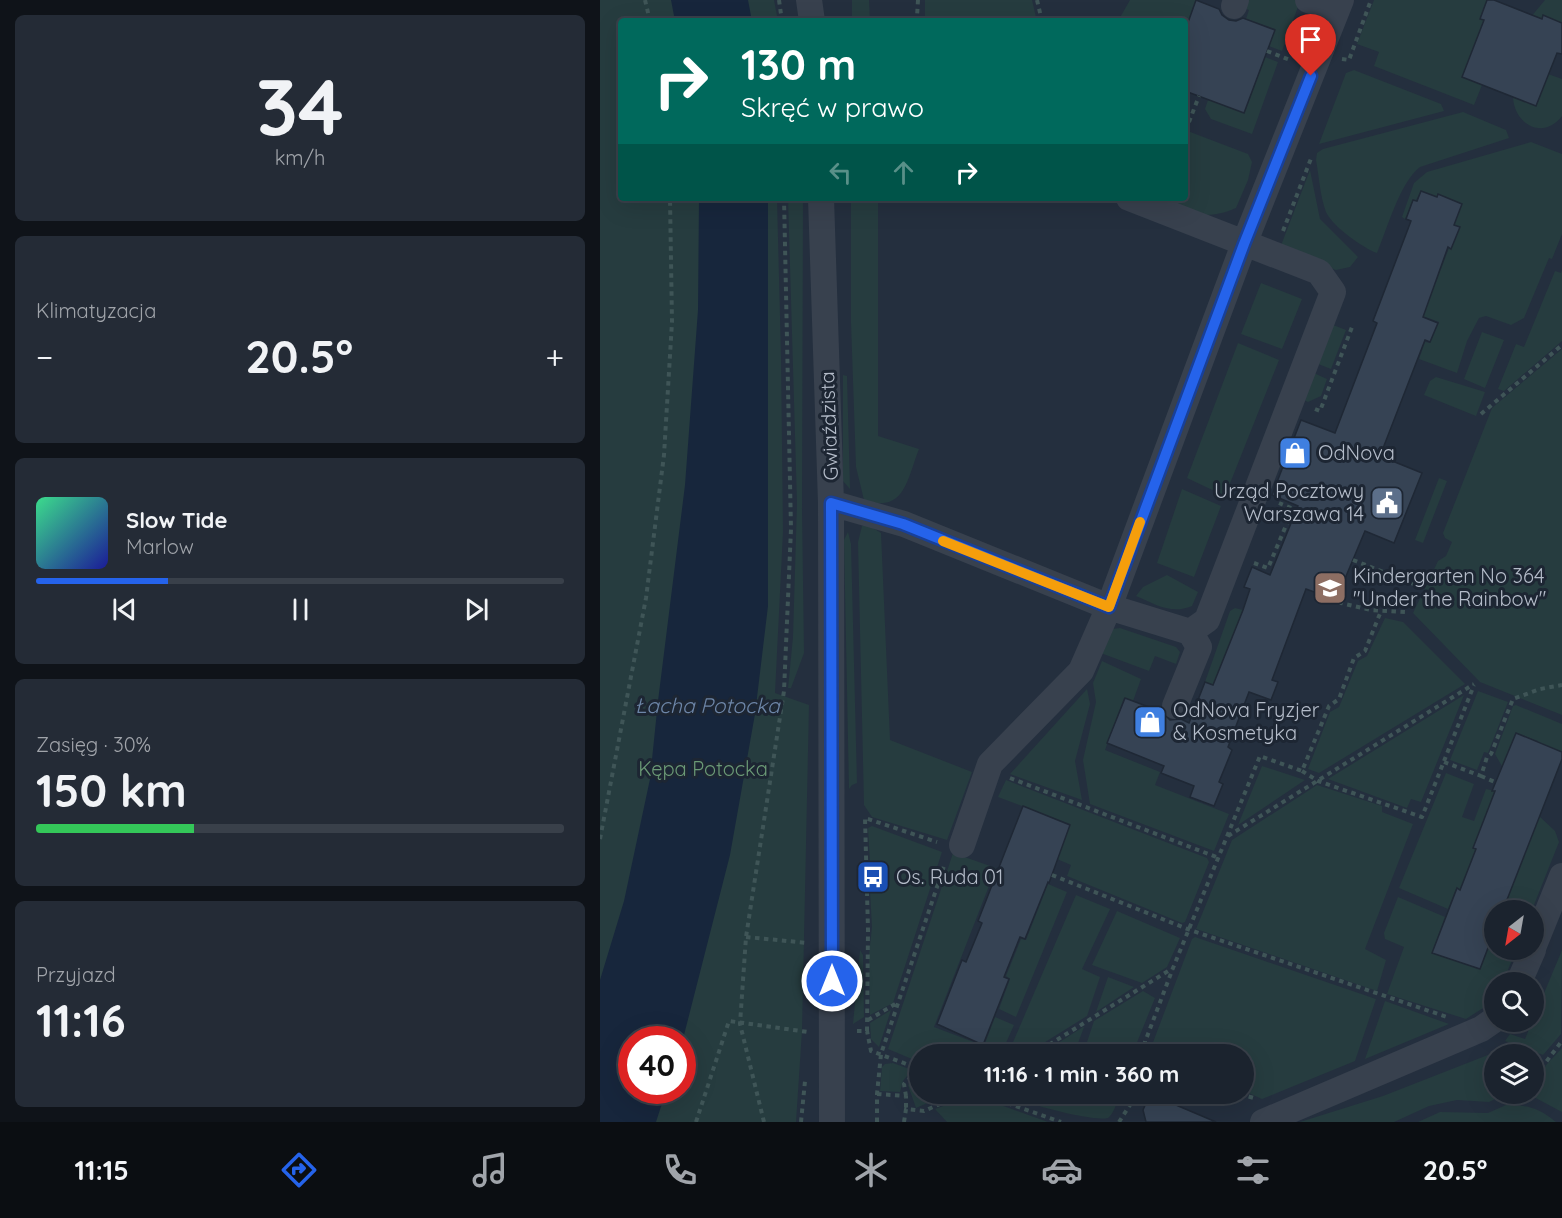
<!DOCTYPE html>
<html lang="pl">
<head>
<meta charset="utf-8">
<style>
  body { margin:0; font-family:Quicksand,sans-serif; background:#242b36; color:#f1f3f6; height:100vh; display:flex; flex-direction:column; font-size:22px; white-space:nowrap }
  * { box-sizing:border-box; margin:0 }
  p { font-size:20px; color:#a0a4aa }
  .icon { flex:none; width:33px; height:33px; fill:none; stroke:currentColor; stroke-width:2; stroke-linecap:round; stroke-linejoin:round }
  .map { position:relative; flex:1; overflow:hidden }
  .side { display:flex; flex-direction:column; gap:15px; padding:15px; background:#0f1319; width:600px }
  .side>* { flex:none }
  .top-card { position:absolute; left:18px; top:18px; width:570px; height:183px; border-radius:6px; box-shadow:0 6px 24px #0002,0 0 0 2px #39404a; background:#00695c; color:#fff; overflow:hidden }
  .needle { width:39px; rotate:211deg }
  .fabs { position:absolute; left:884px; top:900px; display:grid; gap:12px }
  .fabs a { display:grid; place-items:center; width:60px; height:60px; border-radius:50%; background:#1b232e; box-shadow:0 6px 24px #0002,0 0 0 2px #39404a; font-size:30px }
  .speed { position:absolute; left:18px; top:1026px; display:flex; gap:12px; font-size:30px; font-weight:700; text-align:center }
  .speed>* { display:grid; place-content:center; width:78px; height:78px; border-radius:50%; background:#1b232e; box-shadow:0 6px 24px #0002,0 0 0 2px #39404a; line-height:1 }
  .speed .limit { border:9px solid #d22; background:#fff; color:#111 }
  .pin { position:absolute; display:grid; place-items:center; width:51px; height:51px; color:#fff; margin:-62px -26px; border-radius:50% 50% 50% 0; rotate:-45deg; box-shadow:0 0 6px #0007 }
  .pin .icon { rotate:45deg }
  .me { position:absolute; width:66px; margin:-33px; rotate:0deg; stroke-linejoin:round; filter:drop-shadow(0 0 4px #0008) }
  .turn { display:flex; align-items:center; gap:21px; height:126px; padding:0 24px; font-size:27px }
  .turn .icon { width:78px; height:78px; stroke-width:2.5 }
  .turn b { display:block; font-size:42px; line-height:51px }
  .lanes { display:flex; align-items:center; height:57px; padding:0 24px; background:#0003; justify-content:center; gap:30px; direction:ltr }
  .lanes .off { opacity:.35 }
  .big { font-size:45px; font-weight:800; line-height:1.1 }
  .side .widget { flex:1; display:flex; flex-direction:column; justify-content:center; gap:9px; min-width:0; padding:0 21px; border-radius:9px; background:#242b36 }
  .side .dial { align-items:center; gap:0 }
  .dial b { font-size:78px; line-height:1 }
  .song { display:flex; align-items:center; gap:18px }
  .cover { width:72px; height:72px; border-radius:9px; background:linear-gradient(135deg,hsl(150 70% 55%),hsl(240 70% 35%)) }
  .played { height:6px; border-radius:3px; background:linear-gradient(90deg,#2563eb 25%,#39404a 25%) }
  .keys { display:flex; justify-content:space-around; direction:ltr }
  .heat { display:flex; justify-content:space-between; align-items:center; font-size:33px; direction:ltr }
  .charge { height:9px; border-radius:4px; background:linear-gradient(90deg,#34c759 30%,#39404a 0) }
  .trip { position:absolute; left:309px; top:1044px; width:345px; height:60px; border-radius:30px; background:#1b232e; box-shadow:0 6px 24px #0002,0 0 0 2px #39404a; font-weight:800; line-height:60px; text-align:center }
  .menu { display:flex; height:96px; justify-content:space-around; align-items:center; background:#0b0e12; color:#a0a4aa }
  .menu .icon { width:42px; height:42px }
  .menu .on { color:#2563eb }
  .menu b { font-size:27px; color:#f1f3f6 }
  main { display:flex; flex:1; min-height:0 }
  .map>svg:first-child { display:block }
  .green { fill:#263c3f; fill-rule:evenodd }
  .water { fill:#17263c }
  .building { fill:#364354; stroke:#1f2835; stroke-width:1.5 }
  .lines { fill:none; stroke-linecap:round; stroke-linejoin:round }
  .path { stroke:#3f5557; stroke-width:4; stroke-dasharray:4.5 4.5; stroke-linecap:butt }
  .minor { stroke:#38414e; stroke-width:26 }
  .route-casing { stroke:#184099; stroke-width:15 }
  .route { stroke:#2563eb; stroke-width:10 }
  .slow { stroke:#f59e0b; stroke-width:10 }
  .labels { text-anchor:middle; stroke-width:6; stroke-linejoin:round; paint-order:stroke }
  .street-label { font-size:20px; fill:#b4bcc9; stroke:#1d2633 }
  .poi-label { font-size:20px; fill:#b4bcc9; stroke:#1d2633; text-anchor:start }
  .park-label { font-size:20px; fill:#6b9a76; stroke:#1d2633 }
  .water-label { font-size:21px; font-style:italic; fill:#6d86a8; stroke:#1d2633 }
</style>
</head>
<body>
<main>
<section class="side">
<div class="widget dial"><b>34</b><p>km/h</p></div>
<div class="widget"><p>Klimatyzacja</p>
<div class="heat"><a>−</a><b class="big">20.5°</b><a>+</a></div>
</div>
<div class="widget">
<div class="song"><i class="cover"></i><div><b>Slow Tide</b><p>Marlow</p></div></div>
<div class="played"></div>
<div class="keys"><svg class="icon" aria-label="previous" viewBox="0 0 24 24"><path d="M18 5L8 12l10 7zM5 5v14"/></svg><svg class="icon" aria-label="pause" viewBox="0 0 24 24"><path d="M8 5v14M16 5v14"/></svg><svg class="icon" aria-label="next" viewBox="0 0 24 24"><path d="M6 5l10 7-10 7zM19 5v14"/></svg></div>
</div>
<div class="widget"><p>Zasięg · 30%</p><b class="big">150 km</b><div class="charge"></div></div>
<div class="widget"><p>Przyjazd</p><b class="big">11:16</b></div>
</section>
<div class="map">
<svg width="962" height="1122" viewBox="0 0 962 1122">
  <rect width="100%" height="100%" fill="#242f3e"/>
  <!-- green -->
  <path class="green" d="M0,0H174L178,21H21V198H177L181,356L183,532L175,693L209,705L202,1031L196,1122H0ZM32,1040H82V1090H32Z
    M252,0H269L270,21H252Z
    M325,0H432L436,17L399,21H332L325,16Z
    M530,0H596L585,31V21H518Z
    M638,0H696L699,4L682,51L669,46L675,29L646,19L649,10L636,5Z
    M774,0H887L880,18L884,20L862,77L882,85L874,105L774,66L779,52L757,44Z
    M945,0H962V23L943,16L940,22L930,18Z
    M665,57L678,62L652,134L611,119L605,109L608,100L645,112Z
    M754,70L841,104L844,111L719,144L746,73Z
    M948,74L962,79V116C943,141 914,124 913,97L936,106Z
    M863,112L906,130L909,138L820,167C800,182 787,229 777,253C763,248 733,227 726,212C720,196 719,176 716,160L717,153L723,149Z
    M585,130L648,154L652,162L648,180L636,208C601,223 587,211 555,198H585Z
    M931,142L962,154V234L952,259L949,258L924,318L911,325L886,316L879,318L867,341L857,373L819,359L825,342L830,343L839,322L820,315L829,300L849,248L851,249L860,227L854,225L862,204L838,194L837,197L821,191L816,200H813L805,219L802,217L814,183L827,172Z
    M710,170L720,219L758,257L750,267L736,270L680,248Z
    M188,198H203L202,509L204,653L191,688H188L193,637L197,503Z
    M251,198H278V436L319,449C307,479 305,514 264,500L256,467L251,323Z
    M962,270V341L904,391L898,389L916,344L924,347L955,271L961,273Z
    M661,283L702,299L682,349L641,334Z
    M728,323L746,330L731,369L713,362Z
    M882,332L904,340L885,388L864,379Z
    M638,343L679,360L625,496L587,478Z
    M962,349V715L880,682L813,613L838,561L846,556L852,542L845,538L843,533L892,408Z
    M707,370L727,379L721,396L708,402L698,397Z
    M243,375L247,376L250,489L243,481Z
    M836,377L885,392L876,416L824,395L830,381Z
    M839,478L847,481L823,543L815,540Z
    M582,489L621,506L594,577L557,563Z
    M262,526H270L281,533L290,740L372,772L347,840L272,817L264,805L258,542Z
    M248,532L251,544L257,783L252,785L249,789L244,540Z
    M567,575L598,592L592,606C571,615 555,604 536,596L543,587Z
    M635,608L643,610L613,685L605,682L630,611Z
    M785,618L803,622L865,684L719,773L708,769L730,712L739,707L758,661L767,656Z
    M520,628L576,647L580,652L576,664L555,656L549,671L498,652L512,629Z
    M502,661L541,679L533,701L524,698L505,750L560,772L555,785L629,814L614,851L490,804L483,760L496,702L493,683Z
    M487,689L490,704L475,761L482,800L410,774Z
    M878,691L908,702L888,753L884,752L877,770L850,760Z
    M864,695L821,802L811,799L807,808L728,779Z
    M916,705L962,724V752L943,744L942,746L937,743L938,741L917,733L903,768L895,754L913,706Z
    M662,766L705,780L638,825Z
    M846,773L874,784L862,817L874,821L886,789L895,791L873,848L876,849L860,890L856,889L848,909L799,888Z
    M406,780L607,858L609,862L585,922L582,923L467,876L471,865L457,859L470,824L398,797Z
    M717,785L782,806V812L813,824L765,949L786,960L777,991L596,929L632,840Z
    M939,816L955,831L959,842L932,910H903Z
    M272,826L342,852L293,1003L270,1015L269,955L272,927L270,891L279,890L278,863H270L268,828Z
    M353,853L396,868L334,1027L384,1046L395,1017L414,1025L401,1054H320L319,1062L288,1049Z
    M448,884L467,892L416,1017L399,1009L410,979L406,976L421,939L426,940Z
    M476,895L510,909L482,969L500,977L487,1016L426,1054H408Z
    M798,897L845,917L832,953L879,969L894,932V950H916L903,982H894V1001L866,1019L787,994L804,947L785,939L784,933Z
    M517,911L580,938L567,967L542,983L492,965Z
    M595,937L776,999L755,1061L662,1099L644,1091V1054H557L552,1045L592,939Z
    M260,950L263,955L264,1017L253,1024Z
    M962,950L961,1034L943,1055L905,1041L910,1034L925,1039Z
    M508,977L534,987L496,1012Z
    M543,991L555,998L536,1045L542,1054H483L494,1021Z
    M785,1001L849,1024L765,1059Z
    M291,1010L279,1047L271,1039L270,1023Z
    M484,1027L474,1054H441L483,1027Z
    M962,1048V1112L932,1096L922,1094H933V1079Z
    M898,1051L908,1054H894V1094H905L889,1102L857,1100L829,1106L794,1122H700L783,1096Z
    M293,1063L312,1070L303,1081L300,1092L280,1091L282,1067L285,1064Z
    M319,1073L320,1094H348L316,1108L308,1085Z
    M401,1094H520C517,1101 514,1114 508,1118C489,1122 423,1102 401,1094Z
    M373,1095L448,1122H347L335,1109Z
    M906,1105C929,1105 938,1108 956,1122H818L840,1112L888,1113Z"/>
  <!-- water -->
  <path class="water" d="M71,0H148L152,21H75Z
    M99,198H168V606L155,714L130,855L84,1035L82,1040H32V1090L66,1091L56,1122H0V980L24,901L50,779L58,701L85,485L98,310Z"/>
  <!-- building -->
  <path class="building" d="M596,0L619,9L622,15L629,20L636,21L643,18L675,30L644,113L585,91V31Z
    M887,0H894L942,19L943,15L962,23V54L957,53L936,106L862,77L884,20L880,19Z
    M821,191L837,197L838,194L862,204L854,225L860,227L851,249L848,247L823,317L838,323L830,342L825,340L780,456L822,473L794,543L765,531L736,600L706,589L672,680L678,682L671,700L649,692L628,747L632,750L619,782L623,784L614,806L590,797L594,786L561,773L564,766L507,743L525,698L562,712L570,720L581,719L589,723L605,682L613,685L643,610L650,589L644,587L652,567L670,575L698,506L672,495L701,420L735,433L777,323L773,321L811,221L806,219L813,200L817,201Z
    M916,733L962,752V759L903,910H894V932L880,969L832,953L857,888L860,890L876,849L873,848L895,791H892Z
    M423,806L470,825L449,883L448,882L425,939L420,937L404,977L409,979L383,1045L337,1024L362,960L366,962L382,923L378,921Z
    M550,1094L616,1122H546L543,1110Z"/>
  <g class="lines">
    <!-- path -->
    <path class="path" d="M45,0L50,21
      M179,0L182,21
      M318,0L317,17L321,21
      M437,0L442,21
      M667,51L690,60
      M742,59L749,60L771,0
      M589,122L599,96
      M683,231L712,156
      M715,409L720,411L752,327
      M881,414L962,345
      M753,560L816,585
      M654,563L668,568L693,509L679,503
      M738,595L743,597L741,603L771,610L805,612
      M844,762L881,776L887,757L891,754L913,699L940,689L962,685
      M702,771L718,781L822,817L874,685
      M881,776L895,782
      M410,778L619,858
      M628,836L874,684
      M0,839L46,598L64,455L72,322L70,198
      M452,875L590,930L847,1017
      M146,937L208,943
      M268,1020L297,1003
      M257,1031H267L271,1051L320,1069
      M267,1031L268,930L265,818L337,842
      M434,1054L573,968
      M549,1054L545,1042L573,968L660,756L702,771L729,706L739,699L754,658L765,651L781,611
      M933,1073L946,1062L962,1041
      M277,1094L306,1096V1109
      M382,1094L461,1122
      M640,1094L654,1098
      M306,1096L304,1084L319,1069
      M905,1099L911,1094
      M96,1122L129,1021L208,1032
      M164,1122L140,1024L146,937L184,691L191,529L184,198
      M201,1122L205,1081
      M277,1122V1094L281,1054L345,863
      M304,1122L306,1109L324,1111L362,1094
      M519,1122L537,1094"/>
    <!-- minor -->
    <path class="minor" d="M209,0L212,21
      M708,0L737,10
      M634,6L636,0
      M221,198L231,503L232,1122
      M231,503L304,524L509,607L590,632L607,620L733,292L719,272L529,198
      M575,706L599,647L590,632
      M362,845L390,764L481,671L509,607L644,244L741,0
      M933,948L962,876
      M919,982L933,950
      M663,1122L881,1029L894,1020"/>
  </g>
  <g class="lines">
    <!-- route casing -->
    <g class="route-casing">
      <path id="route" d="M232,981L231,503L303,524L509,607L644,244L711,76"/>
    </g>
    <!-- route -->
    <use href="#route" class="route"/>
    <!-- slow -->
    <path class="slow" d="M343,541L509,607L540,522"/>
  </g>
  <!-- icons -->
  <defs>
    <g id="shop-square" transform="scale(1.725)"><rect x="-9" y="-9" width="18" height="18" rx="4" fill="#3f7fe0" stroke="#1d2633"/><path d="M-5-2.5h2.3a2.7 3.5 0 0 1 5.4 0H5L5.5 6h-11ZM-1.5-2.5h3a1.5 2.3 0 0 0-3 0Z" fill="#fff"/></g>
    <g id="civic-square" transform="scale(1.725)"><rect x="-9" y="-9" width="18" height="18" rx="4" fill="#5c6f8a" stroke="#1d2633"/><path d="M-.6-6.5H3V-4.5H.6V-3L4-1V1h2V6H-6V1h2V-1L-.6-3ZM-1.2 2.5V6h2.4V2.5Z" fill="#fff"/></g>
    <g id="school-square" transform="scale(1.725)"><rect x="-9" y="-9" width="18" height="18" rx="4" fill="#8d6e63" stroke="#1d2633"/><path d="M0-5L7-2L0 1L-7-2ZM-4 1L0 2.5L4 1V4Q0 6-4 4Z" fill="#fff"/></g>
    <g id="bus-square" transform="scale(1.725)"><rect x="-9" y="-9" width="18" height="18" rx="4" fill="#1a4fb4" stroke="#1d2633"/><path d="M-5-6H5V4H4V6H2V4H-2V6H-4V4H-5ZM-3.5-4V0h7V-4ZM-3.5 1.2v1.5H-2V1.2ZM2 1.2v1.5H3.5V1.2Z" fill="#fff"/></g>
  </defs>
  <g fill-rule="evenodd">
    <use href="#shop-square" x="695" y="453"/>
    <use href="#civic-square" x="787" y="503"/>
    <use href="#school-square" x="730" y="588"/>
    <use href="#shop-square" x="550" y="722"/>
    <use href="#bus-square" x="273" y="877"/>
  </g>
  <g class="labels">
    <!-- street labels -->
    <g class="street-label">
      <text transform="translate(229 426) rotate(-92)" y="7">Gwiaździsta</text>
    </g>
    <!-- poi labels -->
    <g class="poi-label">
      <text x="718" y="460">OdNova</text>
      <text x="764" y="498" text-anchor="end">Urząd Pocztowy<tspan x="764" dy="23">Warszawa 14</tspan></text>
      <text x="753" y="583">Kindergarten No 364<tspan x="753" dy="23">"Under the Rainbow"</tspan></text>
      <text x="573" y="717">OdNova Fryzjer<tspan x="573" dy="23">&amp; Kosmetyka</tspan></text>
      <text x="296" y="884">Os. Ruda 01</text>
    </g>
    <!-- park labels -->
    <g class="park-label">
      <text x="103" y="776">Kępa Potocka</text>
    </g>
    <!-- water labels -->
    <g class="water-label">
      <text x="107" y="713">Łacha Potocka</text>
    </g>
  </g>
</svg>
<div class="fabs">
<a><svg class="needle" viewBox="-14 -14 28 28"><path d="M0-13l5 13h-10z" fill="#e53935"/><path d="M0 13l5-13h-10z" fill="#a0a4aa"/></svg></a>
<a><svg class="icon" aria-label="search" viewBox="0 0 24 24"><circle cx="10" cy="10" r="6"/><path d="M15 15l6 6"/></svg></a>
<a><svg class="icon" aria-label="layers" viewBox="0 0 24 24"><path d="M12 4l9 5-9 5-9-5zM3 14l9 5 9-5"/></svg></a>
</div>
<div class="speed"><div class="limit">40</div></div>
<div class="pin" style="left:711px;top:76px;background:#d93025"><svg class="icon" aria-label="arrive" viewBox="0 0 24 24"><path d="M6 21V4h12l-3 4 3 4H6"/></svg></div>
<svg class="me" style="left:232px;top:981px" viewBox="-20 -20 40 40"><circle r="17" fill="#2563eb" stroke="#fff" stroke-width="3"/><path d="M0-11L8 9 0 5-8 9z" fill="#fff"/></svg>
<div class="trip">11:16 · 1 min · 360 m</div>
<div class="top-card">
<div class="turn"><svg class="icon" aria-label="right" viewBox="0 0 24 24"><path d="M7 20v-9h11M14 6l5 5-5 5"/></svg><div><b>130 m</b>Skręć w prawo</div></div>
<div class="lanes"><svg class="icon off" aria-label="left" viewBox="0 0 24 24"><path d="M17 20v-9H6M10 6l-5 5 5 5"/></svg><svg class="icon off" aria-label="ahead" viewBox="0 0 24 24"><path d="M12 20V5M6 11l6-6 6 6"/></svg><svg class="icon" aria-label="right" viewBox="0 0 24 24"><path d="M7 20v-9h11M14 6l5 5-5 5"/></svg></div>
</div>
</div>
</main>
<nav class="menu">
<b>11:15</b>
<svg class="icon on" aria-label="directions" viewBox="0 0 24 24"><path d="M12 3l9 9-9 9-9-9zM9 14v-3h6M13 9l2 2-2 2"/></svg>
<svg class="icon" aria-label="music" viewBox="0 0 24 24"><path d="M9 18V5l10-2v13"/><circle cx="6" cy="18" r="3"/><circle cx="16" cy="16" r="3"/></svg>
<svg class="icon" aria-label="phone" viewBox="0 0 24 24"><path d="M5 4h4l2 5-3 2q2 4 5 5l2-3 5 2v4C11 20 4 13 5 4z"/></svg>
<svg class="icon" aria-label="climate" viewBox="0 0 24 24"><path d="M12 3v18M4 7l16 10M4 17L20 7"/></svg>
<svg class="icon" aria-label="car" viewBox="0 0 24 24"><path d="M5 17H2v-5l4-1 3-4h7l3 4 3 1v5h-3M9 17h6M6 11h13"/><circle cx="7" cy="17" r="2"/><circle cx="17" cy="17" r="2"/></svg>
<svg class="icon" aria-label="filters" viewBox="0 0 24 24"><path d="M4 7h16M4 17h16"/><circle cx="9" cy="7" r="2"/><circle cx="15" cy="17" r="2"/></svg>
<b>20.5°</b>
</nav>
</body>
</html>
